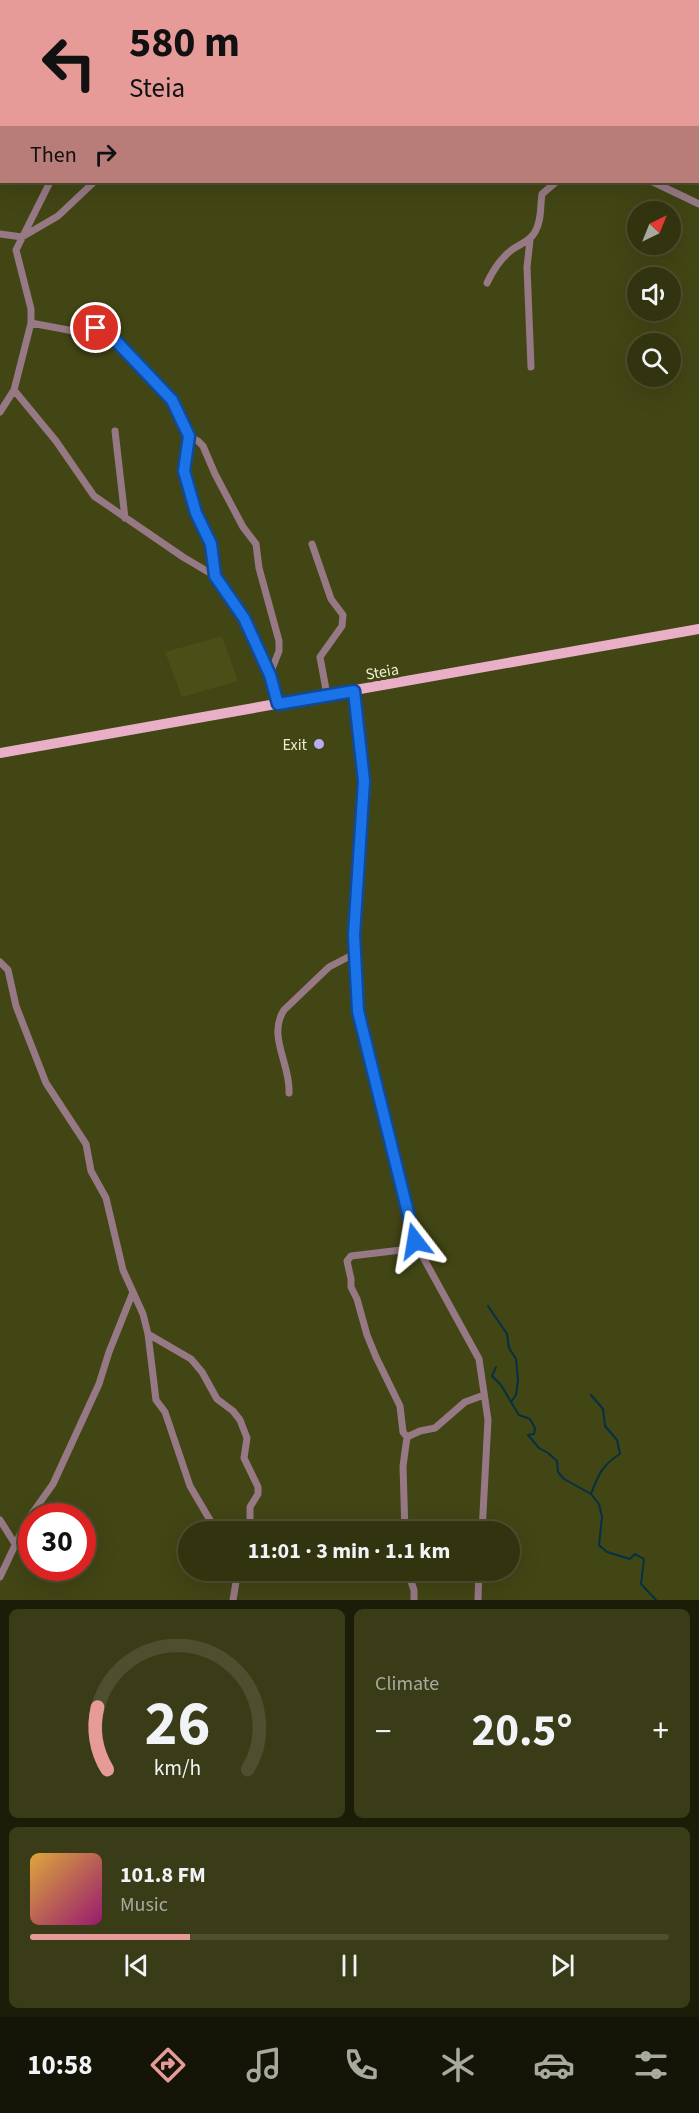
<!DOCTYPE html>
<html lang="en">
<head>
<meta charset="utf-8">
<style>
  body { margin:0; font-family:"Source Sans 3",sans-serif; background:#3a3c18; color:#f1f3f6; height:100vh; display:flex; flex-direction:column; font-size:22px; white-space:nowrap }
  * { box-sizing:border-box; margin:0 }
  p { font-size:20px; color:#a8aa9e }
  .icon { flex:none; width:33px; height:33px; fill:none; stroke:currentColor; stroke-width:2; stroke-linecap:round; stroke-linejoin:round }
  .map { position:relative; height:1600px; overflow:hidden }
  .sheet { display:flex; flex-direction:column; gap:9px; padding:9px; background:#1c1d08; flex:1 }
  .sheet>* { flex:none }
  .hud { position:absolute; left:0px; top:0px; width:699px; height:183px; box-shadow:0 6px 24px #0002,0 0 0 2px #4d4f2f; background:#e69b98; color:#111; overflow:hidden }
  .needle { width:39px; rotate:43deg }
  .tools { position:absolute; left:627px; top:201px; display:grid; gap:12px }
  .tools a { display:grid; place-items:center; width:54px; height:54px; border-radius:50%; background:#32340f; box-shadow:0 6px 24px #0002,0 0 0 2px #4d4f2f; font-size:30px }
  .speed { position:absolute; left:18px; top:1503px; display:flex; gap:12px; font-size:30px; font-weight:700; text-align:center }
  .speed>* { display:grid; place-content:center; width:78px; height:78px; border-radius:50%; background:#32340f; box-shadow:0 6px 24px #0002,0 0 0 2px #4d4f2f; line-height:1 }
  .speed .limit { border:9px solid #d22; background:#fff; color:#111 }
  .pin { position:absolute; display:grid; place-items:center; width:51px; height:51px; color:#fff; margin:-26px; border:3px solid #fff; border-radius:50%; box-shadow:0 2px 6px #0007 }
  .me { position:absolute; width:66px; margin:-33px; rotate:346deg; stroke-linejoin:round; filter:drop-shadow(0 0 4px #0008) }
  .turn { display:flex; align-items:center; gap:21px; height:126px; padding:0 30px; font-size:27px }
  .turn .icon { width:78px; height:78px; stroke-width:2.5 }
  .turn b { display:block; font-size:42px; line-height:51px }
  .then { display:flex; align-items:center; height:57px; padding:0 30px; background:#0003; gap:12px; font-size:22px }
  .big { font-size:45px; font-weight:700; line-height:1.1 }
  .sheet .widget { flex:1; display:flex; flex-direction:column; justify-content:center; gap:9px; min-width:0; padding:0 21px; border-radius:9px; background:#3a3c18 }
  .sheet .dial { align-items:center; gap:0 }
  .dial svg { height:156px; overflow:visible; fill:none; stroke:#4d4f2f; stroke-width:7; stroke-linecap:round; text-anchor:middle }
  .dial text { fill:#f1f3f6; stroke:none }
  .song { display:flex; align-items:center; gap:18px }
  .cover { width:72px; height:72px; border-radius:9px; background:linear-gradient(135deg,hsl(40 70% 55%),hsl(320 70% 35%)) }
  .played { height:6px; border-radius:3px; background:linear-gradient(90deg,#e69b98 25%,#4d4f2f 25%) }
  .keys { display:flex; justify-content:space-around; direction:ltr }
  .heat { display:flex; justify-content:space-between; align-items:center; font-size:33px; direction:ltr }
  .sheet .tiles { flex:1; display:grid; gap:9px; grid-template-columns:1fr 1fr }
  .widget:last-child { grid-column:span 2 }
  .trip { position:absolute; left:178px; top:1521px; width:342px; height:60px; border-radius:30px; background:#32340f; box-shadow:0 6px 24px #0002,0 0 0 2px #4d4f2f; font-weight:700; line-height:60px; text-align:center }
  .tabs { display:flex; height:96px; justify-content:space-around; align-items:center; background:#141506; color:#a8aa9e }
  .tabs .icon { width:42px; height:42px }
  .tabs .active { color:#e69b98 }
  .tabs b { font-size:27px; color:#f1f3f6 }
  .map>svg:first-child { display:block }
  .built { fill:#4b4e16 }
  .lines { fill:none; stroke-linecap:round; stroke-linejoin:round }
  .stream { stroke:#043144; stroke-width:2 }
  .street { stroke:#967985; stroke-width:7 }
  .primary { stroke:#e9afc6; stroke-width:10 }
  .route-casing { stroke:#114b97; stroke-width:15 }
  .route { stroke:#1a73e8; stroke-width:10 }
  .poi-dot { fill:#b9abf7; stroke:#424514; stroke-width:2 }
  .labels { text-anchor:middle; stroke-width:6; stroke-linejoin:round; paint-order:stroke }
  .street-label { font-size:16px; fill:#ebefce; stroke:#424514 }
  .poi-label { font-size:16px; fill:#ebefce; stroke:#424514; text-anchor:end }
</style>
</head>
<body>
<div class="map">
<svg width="699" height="1600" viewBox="0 0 699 1600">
  <rect width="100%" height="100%" fill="#424514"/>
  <!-- built -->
  <path class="built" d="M222,636L238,681L182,697L165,652Z"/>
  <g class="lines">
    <!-- stream -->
    <path class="stream" d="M488,1306L507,1334L509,1348L516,1359L518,1380L516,1395L511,1402L519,1415L530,1419L535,1428L534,1434L528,1435L539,1448L548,1453L557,1461L558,1472L564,1479L591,1494L599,1504L602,1517L599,1545L607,1552L630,1559L635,1554L644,1559L641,1584L656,1600
      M496,1367L492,1376L501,1385L511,1402
      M591,1395L603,1409L605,1426L617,1440L620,1454C603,1464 598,1475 591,1494"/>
    <!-- street -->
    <path class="street" d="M53,0L55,2
      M306,2L308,0
      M50,182L16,250L31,309V323L14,390L56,441L94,496L183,557L215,576L244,618L270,675L278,704
      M653,182L699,204
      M0,234L22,237L58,216L94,182
      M530,240L527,267L531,367
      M487,283C493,270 502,257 513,249C522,243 530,241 535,232C542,220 540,206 542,194L556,182
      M31,323L79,332L96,328L117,342L169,396L189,436L198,441L203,446L215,474L243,527L256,544L259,568L279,641V651L270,674
      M0,412L14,390
      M115,431L125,518
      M189,436L184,471L196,513L211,544L215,576
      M312,544L331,599L343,615L342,626L320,657L327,695
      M354,691L364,781L354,930L358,1011L418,1248L479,1359L488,1420L482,1532
      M0,962L8,970L16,1006L46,1083L86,1144L91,1171L106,1198L123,1270L143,1314L148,1334L156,1400L165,1412L190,1486L217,1532
      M289,1093C291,1065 267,1036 284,1010L329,967L354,954
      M418,1248L351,1256L347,1261L351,1279V1287L357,1299L367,1335L376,1357L400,1406L403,1432L407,1437L420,1431L435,1428L465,1402L484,1395
      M148,1334L191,1359L202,1372L217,1399L233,1411L240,1420L247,1438L244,1458L258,1487V1494L250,1507V1532
      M0,1520L15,1544
      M405,1532L403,1466L407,1437
      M407,1570L414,1590V1600
      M0,1577L26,1522L53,1484L99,1384L109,1352L133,1292
      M233,1600L238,1570
      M478,1600L479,1570"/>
    <!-- primary -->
    <path class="primary" d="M0,753L699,629"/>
  </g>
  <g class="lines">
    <!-- route casing -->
    <g class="route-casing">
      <path id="route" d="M96,328L117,342L172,400L189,436L184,471L196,513L211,544L215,576L244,618L270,675L278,704L354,691L364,781L354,935L358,1011L415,1241"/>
    </g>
    <!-- route -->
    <use href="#route" class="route"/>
  </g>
  <!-- markers -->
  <circle class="poi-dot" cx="319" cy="744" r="6"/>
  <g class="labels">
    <!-- street labels -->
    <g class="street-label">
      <text transform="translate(382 671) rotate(-10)" y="6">Steia</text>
    </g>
    <!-- poi labels -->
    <g class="poi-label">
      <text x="307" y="750">Exit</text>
    </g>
  </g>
</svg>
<div class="tools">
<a><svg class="needle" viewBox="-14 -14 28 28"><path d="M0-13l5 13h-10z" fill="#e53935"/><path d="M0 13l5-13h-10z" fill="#a8aa9e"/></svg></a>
<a><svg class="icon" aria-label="sound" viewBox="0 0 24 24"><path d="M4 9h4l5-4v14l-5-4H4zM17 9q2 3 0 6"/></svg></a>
<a><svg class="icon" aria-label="search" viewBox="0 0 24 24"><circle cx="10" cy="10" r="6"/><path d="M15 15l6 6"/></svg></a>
</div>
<div class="speed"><div class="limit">30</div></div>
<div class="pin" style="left:96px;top:328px;background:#d93025"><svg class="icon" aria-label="arrive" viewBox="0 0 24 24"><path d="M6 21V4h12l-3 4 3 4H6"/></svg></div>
<svg class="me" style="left:415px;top:1241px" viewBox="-20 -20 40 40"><path d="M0-17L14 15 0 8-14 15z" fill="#1a73e8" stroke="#fff" stroke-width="4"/></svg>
<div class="trip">11:01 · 3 min · 1.1 km</div>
<div class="hud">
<div class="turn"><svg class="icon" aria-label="left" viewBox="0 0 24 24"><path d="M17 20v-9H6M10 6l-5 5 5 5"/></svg><div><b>580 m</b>Steia</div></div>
<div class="then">Then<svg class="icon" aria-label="right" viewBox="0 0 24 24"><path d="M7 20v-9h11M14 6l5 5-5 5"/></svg></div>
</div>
</div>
<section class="sheet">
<div class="tiles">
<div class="widget dial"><svg viewBox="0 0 100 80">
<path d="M14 69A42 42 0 1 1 86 69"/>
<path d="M14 69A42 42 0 0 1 9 37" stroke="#e69b98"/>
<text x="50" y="56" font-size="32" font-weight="700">26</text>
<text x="50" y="72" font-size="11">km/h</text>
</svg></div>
<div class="widget"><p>Climate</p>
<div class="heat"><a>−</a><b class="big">20.5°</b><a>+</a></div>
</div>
<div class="widget">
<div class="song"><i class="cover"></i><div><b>101.8 FM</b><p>Music</p></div></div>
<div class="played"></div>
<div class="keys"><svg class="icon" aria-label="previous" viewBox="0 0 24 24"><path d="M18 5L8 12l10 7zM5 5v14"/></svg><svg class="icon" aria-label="pause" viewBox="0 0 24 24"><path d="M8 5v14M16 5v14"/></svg><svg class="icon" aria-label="next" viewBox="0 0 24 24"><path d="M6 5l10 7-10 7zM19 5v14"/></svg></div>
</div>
</div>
</section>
<nav class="tabs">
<b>10:58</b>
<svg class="icon active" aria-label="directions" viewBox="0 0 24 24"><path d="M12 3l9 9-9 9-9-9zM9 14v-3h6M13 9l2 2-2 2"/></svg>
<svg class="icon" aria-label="music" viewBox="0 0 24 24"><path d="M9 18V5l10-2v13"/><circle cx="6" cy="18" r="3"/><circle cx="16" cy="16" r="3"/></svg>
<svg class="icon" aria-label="phone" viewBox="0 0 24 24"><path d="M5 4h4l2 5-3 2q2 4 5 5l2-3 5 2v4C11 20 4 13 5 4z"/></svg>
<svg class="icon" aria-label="climate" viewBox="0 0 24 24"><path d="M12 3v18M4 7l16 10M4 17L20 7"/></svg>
<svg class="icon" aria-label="car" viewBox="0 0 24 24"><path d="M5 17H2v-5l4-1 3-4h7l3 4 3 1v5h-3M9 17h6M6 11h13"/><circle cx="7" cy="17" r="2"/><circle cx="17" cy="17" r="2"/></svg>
<svg class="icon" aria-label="filters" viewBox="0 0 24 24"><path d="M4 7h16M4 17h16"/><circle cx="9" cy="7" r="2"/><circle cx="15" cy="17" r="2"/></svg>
</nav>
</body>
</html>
